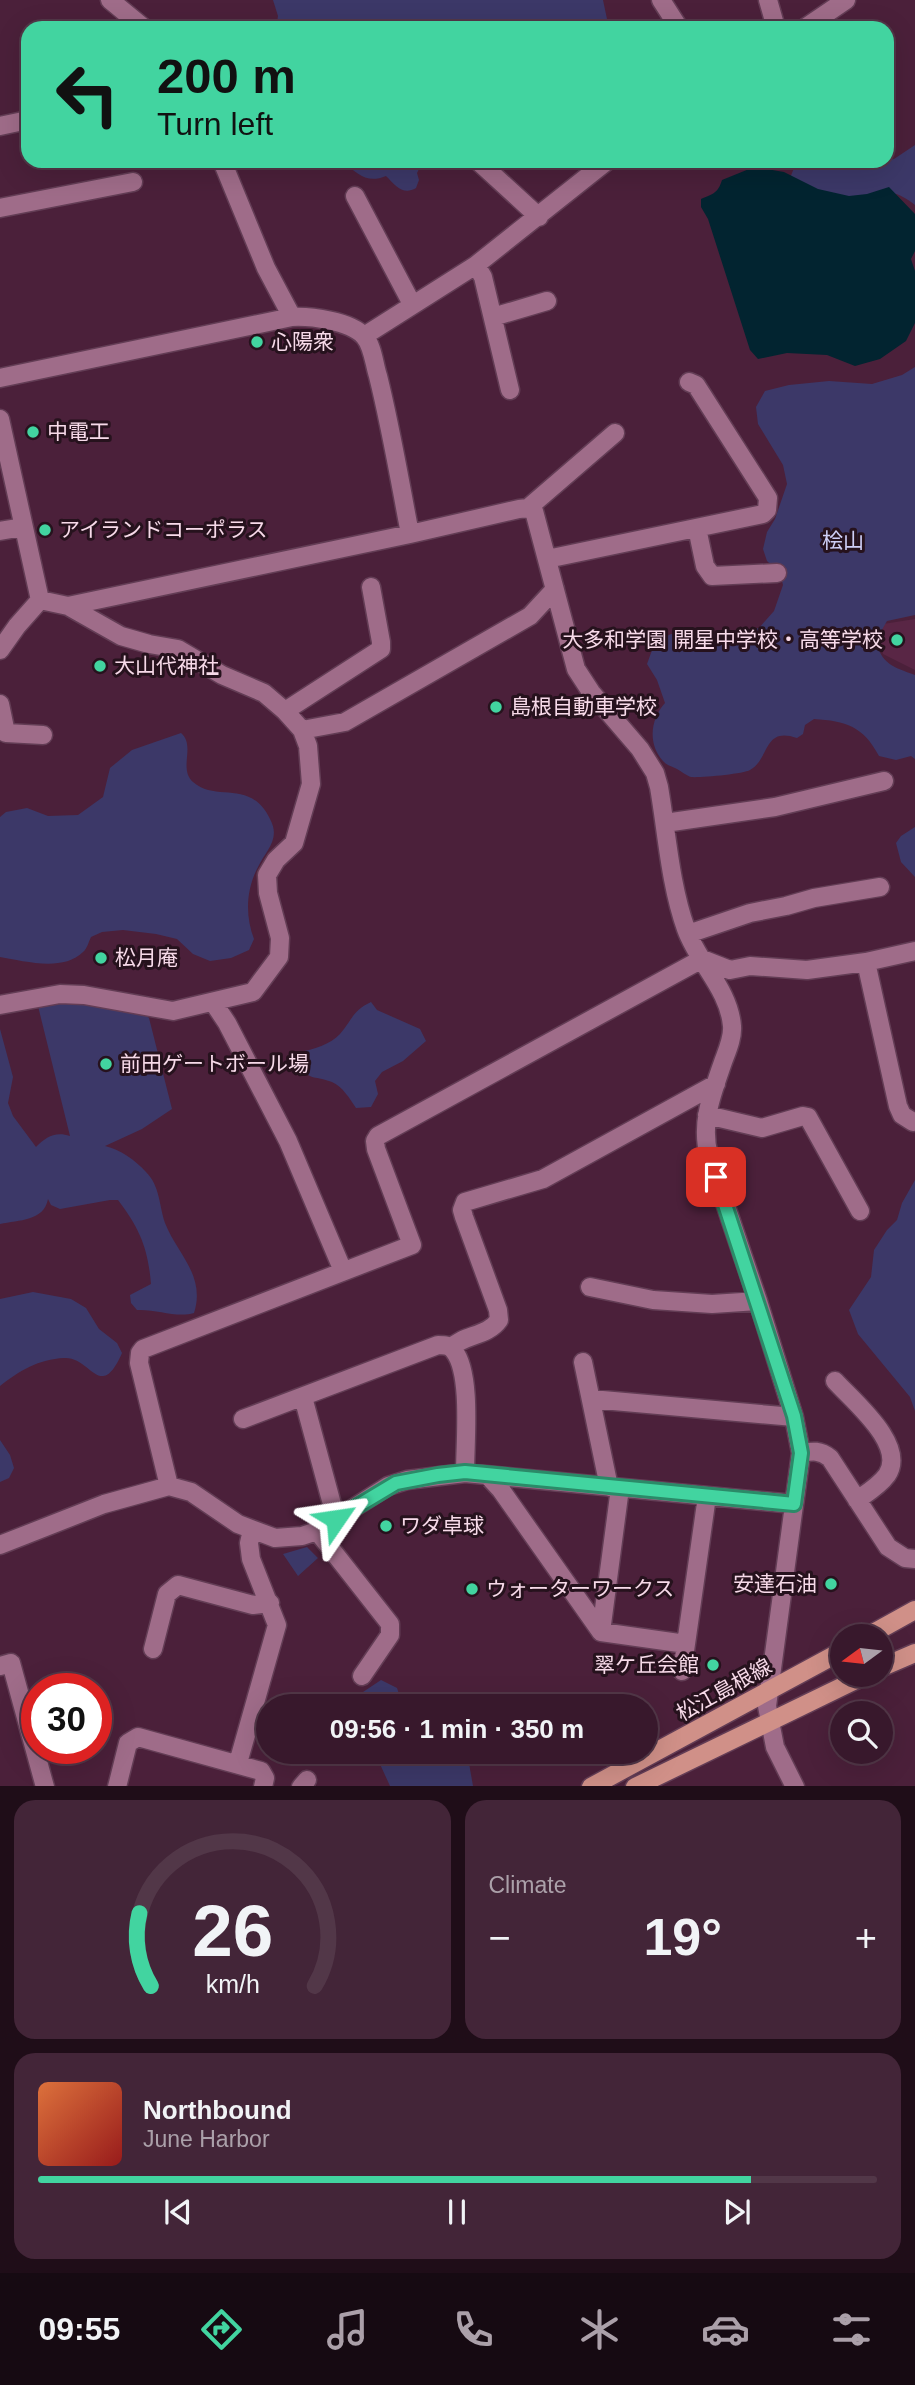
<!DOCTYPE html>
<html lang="en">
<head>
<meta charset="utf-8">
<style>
  body { margin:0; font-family:Arial,"Noto Sans JP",sans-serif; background:#432538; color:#f1f3f6; height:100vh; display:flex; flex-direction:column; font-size:26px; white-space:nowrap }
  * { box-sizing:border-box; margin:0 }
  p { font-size:23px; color:#aba0a9 }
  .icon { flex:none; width:38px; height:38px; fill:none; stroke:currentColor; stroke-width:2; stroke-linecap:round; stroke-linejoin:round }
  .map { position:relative; height:1786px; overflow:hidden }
  .drawer { display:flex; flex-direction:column; gap:14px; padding:14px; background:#1f0d18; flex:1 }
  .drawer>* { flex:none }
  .guide { position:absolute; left:21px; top:21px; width:873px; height:147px; border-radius:21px; box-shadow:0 7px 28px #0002,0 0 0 2px #523748; background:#42d4a0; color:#111; overflow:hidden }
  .needle { width:46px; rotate:255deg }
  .buttons { position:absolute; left:830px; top:1624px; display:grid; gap:14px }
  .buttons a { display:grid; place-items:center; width:63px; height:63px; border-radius:50%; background:#38182c; box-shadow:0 7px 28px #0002,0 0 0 2px #523748; font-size:35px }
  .speed { position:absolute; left:21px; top:1673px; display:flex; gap:14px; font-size:35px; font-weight:700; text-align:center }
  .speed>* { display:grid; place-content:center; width:91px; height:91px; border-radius:50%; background:#38182c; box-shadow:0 7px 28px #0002,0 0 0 2px #523748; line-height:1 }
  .speed .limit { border:10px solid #d22; background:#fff; color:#111 }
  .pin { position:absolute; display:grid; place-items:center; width:60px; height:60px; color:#fff; margin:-30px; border-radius:14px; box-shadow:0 4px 10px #0006 }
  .me { position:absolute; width:77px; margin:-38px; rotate:58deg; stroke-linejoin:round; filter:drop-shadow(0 0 5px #0008) }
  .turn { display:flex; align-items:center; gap:24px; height:147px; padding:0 21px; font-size:32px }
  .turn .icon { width:91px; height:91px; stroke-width:2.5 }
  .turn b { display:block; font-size:49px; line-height:60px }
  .big { font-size:52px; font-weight:700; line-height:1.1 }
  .drawer .tile { flex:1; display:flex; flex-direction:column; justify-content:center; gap:10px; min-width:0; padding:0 24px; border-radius:21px; background:#432538 }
  .drawer .dial { align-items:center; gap:0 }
  .dial svg { height:182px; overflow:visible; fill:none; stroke:#523748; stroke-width:7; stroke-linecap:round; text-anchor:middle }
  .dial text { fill:#f1f3f6; stroke:none }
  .song { display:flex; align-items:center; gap:21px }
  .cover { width:84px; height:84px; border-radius:10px; background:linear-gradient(135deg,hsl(20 70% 55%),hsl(0 70% 35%)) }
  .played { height:7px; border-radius:4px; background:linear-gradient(90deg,#42d4a0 85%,#523748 85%) }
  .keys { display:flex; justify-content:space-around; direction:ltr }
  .heat { display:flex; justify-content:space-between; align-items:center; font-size:38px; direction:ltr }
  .drawer .tiles { flex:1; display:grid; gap:14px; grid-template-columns:1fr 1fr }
  .tile:last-child { grid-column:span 2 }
  .trip { position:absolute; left:256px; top:1694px; width:402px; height:70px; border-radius:35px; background:#38182c; box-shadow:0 7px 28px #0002,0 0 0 2px #523748; font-weight:700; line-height:70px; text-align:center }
  .tabs { display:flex; height:112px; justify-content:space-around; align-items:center; background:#160a12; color:#aba0a9 }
  .tabs .icon { width:49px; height:49px }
  .tabs .active { color:#42d4a0 }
  .tabs b { font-size:32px; color:#f1f3f6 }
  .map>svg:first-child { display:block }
  .built { fill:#592645 }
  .green { fill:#3c3868 }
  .water { fill:#022430 }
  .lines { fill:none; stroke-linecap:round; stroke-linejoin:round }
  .minor-casing { stroke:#633d55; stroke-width:21 }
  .major-casing { stroke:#633d55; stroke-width:21 }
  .minor { stroke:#9f6c89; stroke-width:18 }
  .major { stroke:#d09088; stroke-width:18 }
  .route-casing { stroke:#2b8a68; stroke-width:18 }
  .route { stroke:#42d4a0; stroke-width:12 }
  .poi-dot { fill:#42d4a0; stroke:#26121d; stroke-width:2.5 }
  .labels { text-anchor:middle; stroke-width:6; stroke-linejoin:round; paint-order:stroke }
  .poi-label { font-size:21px; fill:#f7dae9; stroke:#26121d; text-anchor:start }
  .park-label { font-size:21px; fill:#cfcff7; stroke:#26121d }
  .street-label { font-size:21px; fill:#f7dae9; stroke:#26121d }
</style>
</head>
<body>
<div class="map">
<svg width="915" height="1787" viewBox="0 0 915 1787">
  <rect width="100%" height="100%" fill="#4b203a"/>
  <!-- built -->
  <path class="built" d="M915,619V670L883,654L877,625Z"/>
  <!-- green -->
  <path class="green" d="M273,0H603L607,19L599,26L591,28H276L278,16Z
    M915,145V205C886,182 883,199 853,199C830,200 809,187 790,178L794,168L809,165L845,169L894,159Z
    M343,161H423L417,173L419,180L416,188C403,196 395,185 386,176C367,184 357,174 343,161Z
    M915,367V615L887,621L876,640C881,664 893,667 915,675V759L911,756L896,760L879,756C863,726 846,721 814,719L805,725L803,734L797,738C763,726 770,759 750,770C743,774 699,778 691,777C687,776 681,771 677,769C673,767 666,765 663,761C647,744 651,718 665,703L657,680L647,664L655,642L671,634H721L759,628L774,611L783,585L780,573L767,561L763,549L767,532L775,519L787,484L783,465L758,424L756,407L765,391L789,385L829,381L872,384L902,375Z
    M181,733C196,746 178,768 193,782C217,803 250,778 270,819C281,839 266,850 258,867C246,889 245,916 254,939L249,950L231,958L210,961L193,954L177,939L156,934L123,930L102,932L91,937C89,941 87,949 83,952C63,972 24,961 0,957V817L6,812L27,808L48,816L78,815L103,797L110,768L132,750Z
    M915,827V877L901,862L896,843L901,836Z
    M56,1001H83L142,1012L149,1018L172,1109L142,1129L105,1146C121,1150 135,1160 146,1172C160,1186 159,1205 165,1223C177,1254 206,1275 194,1313C176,1318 157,1309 137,1310L131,1303L130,1295L151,1284C148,1248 140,1229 118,1200H110L60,1209L51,1205L48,1199C44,1221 19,1220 0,1224V1029L13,1077L8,1103L13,1116L36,1147C46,1137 55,1131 70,1136L38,1006Z
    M371,1002L377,1010L420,1029L426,1041L403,1061L382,1072L375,1081L378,1094L371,1107L356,1108C350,1099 342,1086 332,1082C310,1074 314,1083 296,1063L299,1052C313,1050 331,1044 340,1034C353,1019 352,1011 371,1002Z
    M915,1180V1411L910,1397L858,1334L849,1310L871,1277L874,1250L887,1230L897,1220L902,1203Z
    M33,1292L71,1299L86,1308L99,1329L117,1343L122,1353C100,1403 91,1356 64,1358C39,1359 19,1371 0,1386V1299Z
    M0,1440L10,1455L14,1468L9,1478L0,1482Z
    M307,1547L318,1558L298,1576L283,1554Z
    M381,1680L397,1688L403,1706H356L363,1692Z
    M358,1752H467L473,1786H390L379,1762Z"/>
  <!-- water -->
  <path class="water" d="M754,167L784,172L818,189L849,196L867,194L889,187L915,214V251L911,259L915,271V323L906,341L880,359L855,366L827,355L787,353L758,359L750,350L708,219L701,207V199C713,194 718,193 722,180Z"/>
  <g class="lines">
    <!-- minor casing -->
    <g class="minor-casing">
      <path id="minor" d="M110,0L144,28
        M661,0L679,28
        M768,0L776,28
        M805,28L846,0
        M0,126L28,120
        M222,161L266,268L292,317
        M478,161L539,217
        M355,196L412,304
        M0,208L133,182
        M476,265L483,277L510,390
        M493,317L547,301
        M364,336L476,265L607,161
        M0,378L292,317C311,316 350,321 364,336C373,346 374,364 378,376C391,428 400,482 410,534
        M0,419L40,600
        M528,508L615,433
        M697,528L705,566L712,576L777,573
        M0,531L23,527
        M547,559L763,514L767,510L768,498L696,385L689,382
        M0,650L17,626L40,600L68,606L410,534L519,509L528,508L534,511L576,669L591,692L640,749L655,773L659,787C667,834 670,884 686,929C698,963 729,989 732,1026C733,1038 727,1051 723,1062C712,1094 700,1123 709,1156L758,1301L794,1417L801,1453L767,1706L775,1747L795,1787
        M0,704L6,733L43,735
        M285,711L381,649V642L371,587
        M302,730L345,722L530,616L555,589
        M665,823L775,807L884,781
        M688,934L750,913L786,906L814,898L880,887
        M866,962L915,951
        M213,1002L227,1023L288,1141L343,1271
        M0,1005L60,994L84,995L173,1011L253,992L279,957L280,938L268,893L267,875L276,860L294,843L311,784L308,746L302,730L285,711L264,693L222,675L178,649L149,644L121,636L68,606
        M707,1115L762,1128L803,1116L808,1117L860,1211
        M590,1287L653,1300L712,1304L758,1301
        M451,1348C464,1334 487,1337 499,1320L498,1310L464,1217L462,1210L465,1202L543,1179L716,1084
        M583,1362L609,1487
        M835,1381C854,1402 907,1445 887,1475C879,1486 867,1493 857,1500
        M303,1397L336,1519
        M591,1399L794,1417
        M243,1419L438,1345C444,1345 450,1345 454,1351C472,1374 465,1442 465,1473
        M801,1453C813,1451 820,1450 830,1458L888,1547L905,1558L915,1559
        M488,1476L501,1490L601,1632L686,1644L707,1496
        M169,1486L139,1363L140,1353L143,1349L412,1245L376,1149L375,1141L378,1136L702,959L730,970L750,966L807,970L866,962L898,1106L902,1115L913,1122
        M317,1531L390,1624V1635L362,1676
        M0,1545L104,1504L169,1486L191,1492L238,1524L275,1538L302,1536L317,1531L388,1486L407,1480L465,1473L794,1504
        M601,1632L620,1488
        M153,1649L167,1594L178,1585L253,1605L270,1603
        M0,1666L11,1663L45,1787
        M682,1671L686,1644
        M238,1763L277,1625L251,1559L249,1543L252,1530
        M117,1787L128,1743L138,1737L261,1771L265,1778L263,1787
        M301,1787L307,1780"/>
    </g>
    <!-- major casing -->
    <g class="major-casing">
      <path id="major" d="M868,1636L915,1610
        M880,1668L915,1653
        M591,1787L842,1651
        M635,1787L866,1675"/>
    </g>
    <!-- minor -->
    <use href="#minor" class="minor"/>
    <!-- major -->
    <use href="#major" class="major"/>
  </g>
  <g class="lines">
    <!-- route casing -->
    <g class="route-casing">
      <path id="route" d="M336,1519L396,1483L438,1475L465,1472L794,1504L801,1453L794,1416L716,1177"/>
    </g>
    <!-- route -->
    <use href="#route" class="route"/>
  </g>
  <!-- markers -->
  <g class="poi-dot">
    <circle cx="257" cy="342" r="7"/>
    <circle cx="33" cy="432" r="7"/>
    <circle cx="45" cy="530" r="7"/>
    <circle cx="897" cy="640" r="7"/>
    <circle cx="100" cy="666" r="7"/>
    <circle cx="496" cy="707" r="7"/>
    <circle cx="101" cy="958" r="7"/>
    <circle cx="106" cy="1064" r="7"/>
    <circle cx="386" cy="1526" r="7"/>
    <circle cx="831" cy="1584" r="7"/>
    <circle cx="472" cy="1589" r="7"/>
    <circle cx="713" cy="1665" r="7"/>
  </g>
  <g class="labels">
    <!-- poi labels -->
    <g class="poi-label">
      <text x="271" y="349">心陽衆</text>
      <text x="47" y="439">中電工</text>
      <text x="59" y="537">アイランドコーポラス</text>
      <text x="883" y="647" text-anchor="end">大多和学園 開星中学校・高等学校</text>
      <text x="114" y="673">大山代神社</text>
      <text x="510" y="714">島根自動車学校</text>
      <text x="115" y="965">松月庵</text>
      <text x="120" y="1071">前田ゲートボール場</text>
      <text x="400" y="1533">ワダ卓球</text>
      <text x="817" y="1591" text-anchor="end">安達石油</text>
      <text x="486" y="1596">ウォーターワークス</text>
      <text x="699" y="1672" text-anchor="end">翠ケ丘会館</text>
    </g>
    <!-- park labels -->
    <g class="park-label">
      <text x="843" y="548">桧山</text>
    </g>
    <!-- street labels -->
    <g class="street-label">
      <text transform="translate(724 1690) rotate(-29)" y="7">松江島根線</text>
    </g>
  </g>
</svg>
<div class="buttons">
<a><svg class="needle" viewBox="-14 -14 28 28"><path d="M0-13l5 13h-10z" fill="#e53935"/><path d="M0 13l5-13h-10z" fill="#aba0a9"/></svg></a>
<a><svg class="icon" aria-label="search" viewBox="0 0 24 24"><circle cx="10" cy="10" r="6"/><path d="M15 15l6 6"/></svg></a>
</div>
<div class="speed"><div class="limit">30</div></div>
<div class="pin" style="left:716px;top:1177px;background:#d93025"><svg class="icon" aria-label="arrive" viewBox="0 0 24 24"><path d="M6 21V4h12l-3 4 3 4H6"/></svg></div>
<svg class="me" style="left:336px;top:1519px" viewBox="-20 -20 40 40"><path d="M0-17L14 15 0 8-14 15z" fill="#42d4a0" stroke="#fff" stroke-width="4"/></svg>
<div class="trip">09:56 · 1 min · 350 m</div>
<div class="guide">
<div class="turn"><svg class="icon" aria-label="left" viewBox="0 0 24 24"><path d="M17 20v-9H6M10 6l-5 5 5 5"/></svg><div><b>200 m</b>Turn left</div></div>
</div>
</div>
<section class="drawer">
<div class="tiles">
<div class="tile dial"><svg viewBox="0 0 100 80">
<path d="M14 69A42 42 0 1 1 86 69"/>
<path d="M14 69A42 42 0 0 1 9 37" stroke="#42d4a0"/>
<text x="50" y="56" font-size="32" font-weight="700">26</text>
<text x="50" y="72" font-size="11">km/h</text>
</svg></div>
<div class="tile"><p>Climate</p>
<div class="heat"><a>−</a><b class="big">19°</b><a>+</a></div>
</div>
<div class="tile">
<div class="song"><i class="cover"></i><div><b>Northbound</b><p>June Harbor</p></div></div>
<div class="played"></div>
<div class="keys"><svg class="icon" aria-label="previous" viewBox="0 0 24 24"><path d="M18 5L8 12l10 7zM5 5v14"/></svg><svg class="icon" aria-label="pause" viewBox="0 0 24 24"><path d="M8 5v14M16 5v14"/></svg><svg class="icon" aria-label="next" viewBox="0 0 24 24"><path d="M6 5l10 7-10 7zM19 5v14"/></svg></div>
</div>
</div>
</section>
<nav class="tabs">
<b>09:55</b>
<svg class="icon active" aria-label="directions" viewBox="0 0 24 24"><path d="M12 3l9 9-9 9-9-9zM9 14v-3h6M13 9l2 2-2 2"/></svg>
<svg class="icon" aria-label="music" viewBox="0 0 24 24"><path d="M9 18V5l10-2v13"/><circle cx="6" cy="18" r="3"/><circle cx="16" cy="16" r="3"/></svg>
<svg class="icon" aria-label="phone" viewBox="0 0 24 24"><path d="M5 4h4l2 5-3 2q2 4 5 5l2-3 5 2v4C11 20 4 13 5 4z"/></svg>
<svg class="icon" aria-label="climate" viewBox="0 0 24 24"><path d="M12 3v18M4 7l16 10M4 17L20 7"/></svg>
<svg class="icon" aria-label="car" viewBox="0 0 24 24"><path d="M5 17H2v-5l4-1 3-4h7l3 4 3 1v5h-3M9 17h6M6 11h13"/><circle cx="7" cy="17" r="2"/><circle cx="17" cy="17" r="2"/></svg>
<svg class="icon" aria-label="filters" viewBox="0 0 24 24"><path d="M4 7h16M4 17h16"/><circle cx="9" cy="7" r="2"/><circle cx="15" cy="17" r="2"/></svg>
</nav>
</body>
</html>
